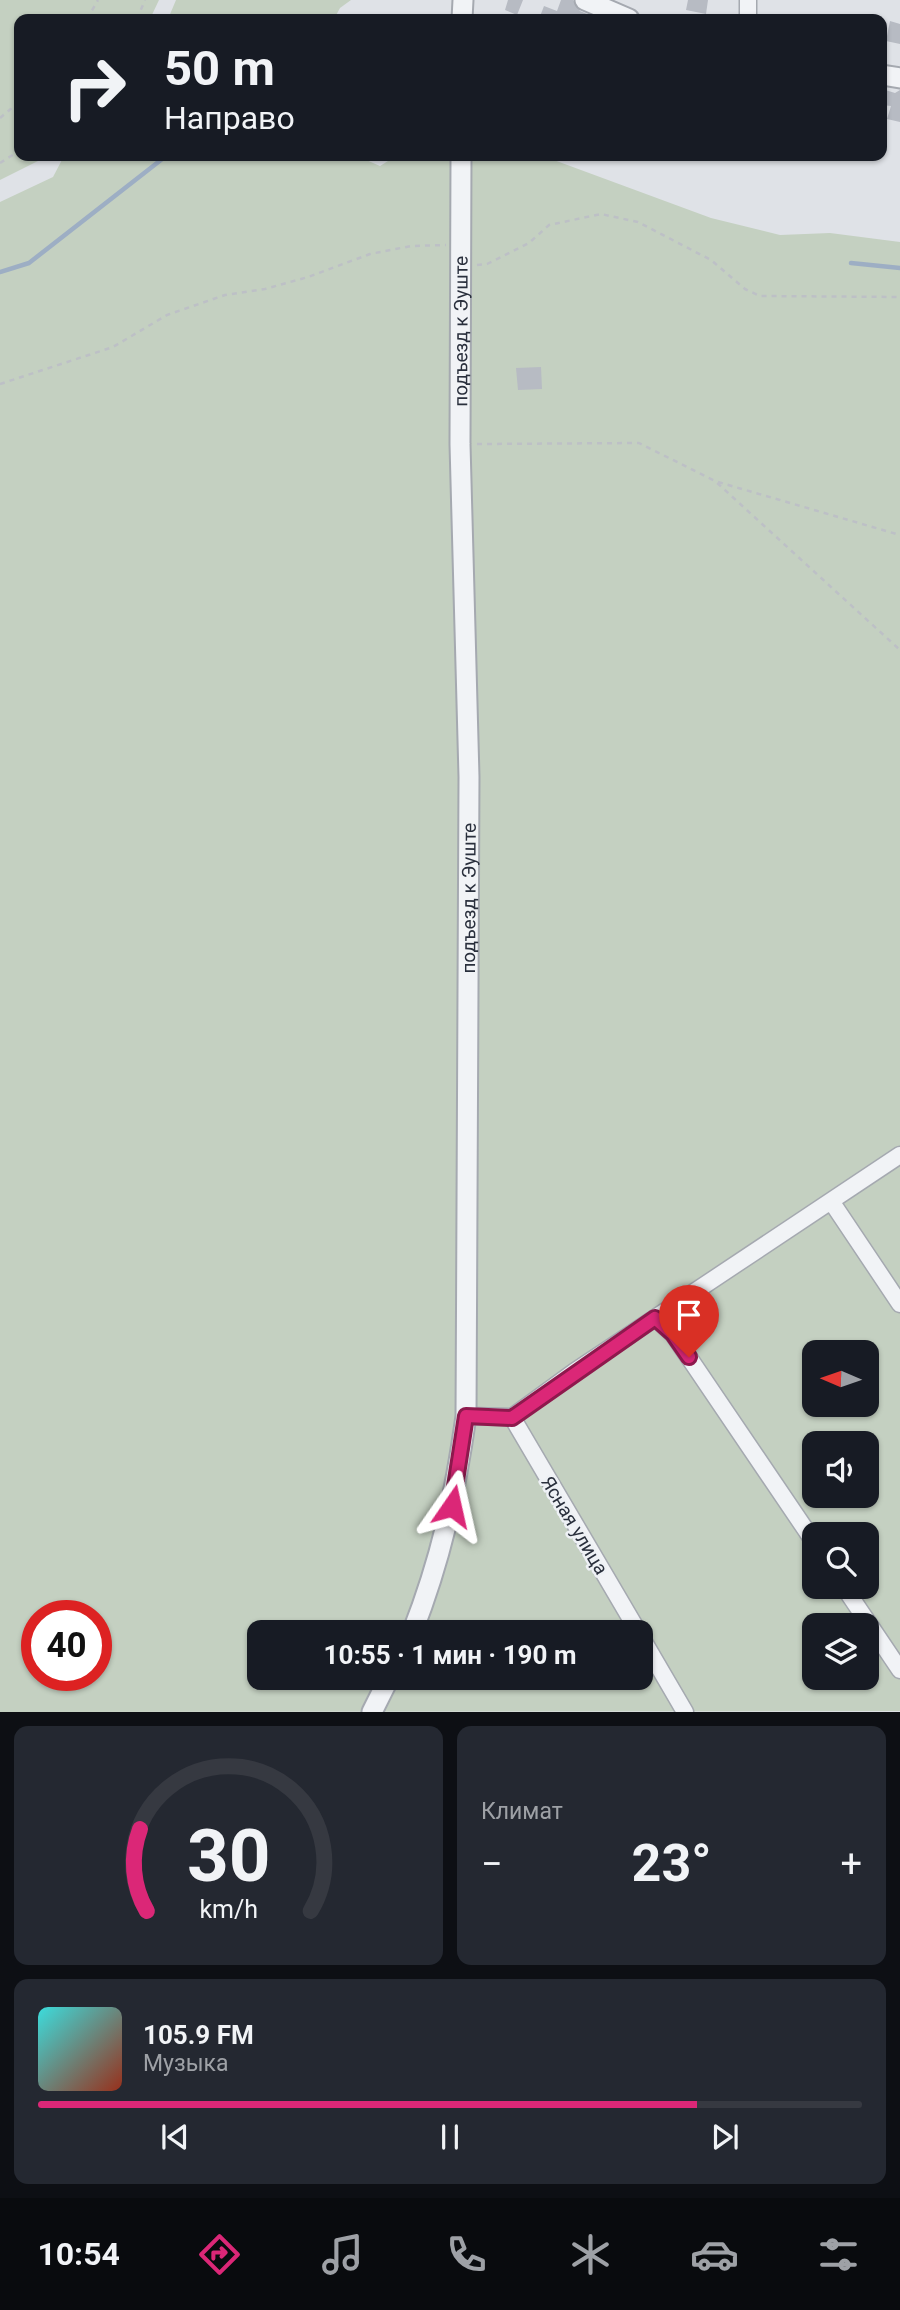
<!DOCTYPE html>
<html lang="ru">
<head>
<meta charset="utf-8">
<style>
  body { margin:0; font-family:Roboto,sans-serif; background:#242831; color:#f1f3f6; height:100vh; display:flex; flex-direction:column; font-size:26px; white-space:nowrap }
  * { box-sizing:border-box; margin:0 }
  p { font-size:23px; color:#9ea1a6 }
  .icon { flex:none; width:38px; height:38px; fill:none; stroke:currentColor; stroke-width:2; stroke-linecap:round; stroke-linejoin:round }
  .map { position:relative; height:1712px; overflow:hidden }
  .panel { display:flex; flex-direction:column; gap:14px; padding:14px; background:#0d0f14; flex:1 }
  .panel>* { flex:none }
  .hud { position:absolute; left:14px; top:14px; width:873px; height:147px; border-radius:14px; box-shadow:0 2px 5px #0004; background:#171b24; color:#f1f3f6; overflow:hidden }
  .needle { width:46px; rotate:272deg }
  .controls { position:absolute; left:802px; top:1340px; display:grid; gap:14px }
  .controls a { display:grid; place-items:center; width:77px; height:77px; border-radius:14px; background:#171b24; box-shadow:0 2px 5px #0004; font-size:35px }
  .speed { position:absolute; left:21px; top:1600px; display:flex; gap:14px; font-size:35px; font-weight:700; text-align:center }
  .speed>* { display:grid; place-content:center; width:91px; height:91px; border-radius:50%; background:#171b24; box-shadow:0 2px 5px #0004; line-height:1 }
  .speed .limit { border:10px solid #d22; background:#fff; color:#111 }
  .pin { position:absolute; display:grid; place-items:center; width:60px; height:60px; color:#fff; margin:-72px -30px; border-radius:50% 50% 50% 0; rotate:-45deg; box-shadow:0 0 7px #0007 }
  .pin .icon { rotate:45deg }
  .me { position:absolute; width:77px; margin:-38px; rotate:11deg; stroke-linejoin:round; filter:drop-shadow(0 0 5px #0008) }
  .turn { display:flex; align-items:center; gap:24px; height:147px; padding:0 35px; font-size:32px }
  .turn .icon { width:91px; height:91px; stroke-width:2.5 }
  .turn b { display:block; font-size:49px; line-height:60px }
  .big { font-size:52px; font-weight:700; line-height:1.1 }
  .panel .tile { flex:1; display:flex; flex-direction:column; justify-content:center; gap:10px; min-width:0; padding:0 24px; border-radius:14px; background:#242831 }
  .panel .dial { align-items:center; gap:0 }
  .dial svg { height:182px; overflow:visible; fill:none; stroke:#363941; stroke-width:7; stroke-linecap:round; text-anchor:middle }
  .dial text { fill:#f1f3f6; stroke:none }
  .song { display:flex; align-items:center; gap:21px }
  .cover { width:84px; height:84px; border-radius:10px; background:linear-gradient(135deg,hsl(180 70% 55%),hsl(10 70% 35%)) }
  .played { height:7px; border-radius:4px; background:linear-gradient(90deg,#db2777 80%,#363941 80%) }
  .keys { display:flex; justify-content:space-around; direction:ltr }
  .heat { display:flex; justify-content:space-between; align-items:center; font-size:38px; direction:ltr }
  .panel .tiles { flex:1; display:grid; gap:14px; grid-template-columns:1fr 1fr }
  .tile:last-child { grid-column:span 2 }
  .trip { position:absolute; left:247px; top:1620px; width:406px; height:70px; border-radius:14px; background:#171b24; box-shadow:0 2px 5px #0004; font-weight:700; line-height:70px; text-align:center }
  .tabs { display:flex; height:112px; justify-content:space-around; align-items:center; background:#090b0e; color:#9ea1a6 }
  .tabs .icon { width:49px; height:49px }
  .tabs .selected { color:#db2777 }
  .tabs b { font-size:32px; color:#f1f3f6 }
  .map>svg:first-child { display:block }
  .green { fill:#c4d0c1; fill-rule:evenodd }
  .lines { fill:none; stroke-linecap:round; stroke-linejoin:round }
  .stream { stroke:#9daec4; stroke-width:4.5 }
  .building { fill:#b7bbc3 }
  .minor-casing { stroke:#a5a9b0; stroke-width:19 }
  .tertiary-casing { stroke:#a5a9b0; stroke-width:23 }
  .path { stroke:#bdc0c6; stroke-width:2.5; stroke-dasharray:5 5; stroke-linecap:butt }
  .minor { stroke:#f1f3f6; stroke-width:16 }
  .tertiary { stroke:#f1f3f6; stroke-width:19 }
  .route-casing { stroke:#8e194d; stroke-width:18 }
  .route { stroke:#db2777; stroke-width:12 }
  .labels { text-anchor:middle; stroke-width:5; stroke-linejoin:round; paint-order:stroke }
  .street-label { font-size:19px; fill:#292f3c; stroke:#eef1f5 }
</style>
</head>
<body>
<div class="map">
<svg width="900" height="1712" viewBox="0 0 900 1712">
  <rect width="100%" height="100%" fill="#dfe2e7"/>
  <!-- green -->
  <path class="green" d="M0,0H159L150,19H19V156H48L0,180Z
    M176,0H351L340,8L334,19H168Z
    M64,156H365L364,159L380,166L396,156H543L711,218L780,235L830,233L900,242V1711L0,1712V202L53,177ZM814,1353H866V1405H814ZM814,1444H866V1496H814ZM814,1535H866V1587H814ZM37,1615H96V1675H37ZM814,1626H866V1678H814ZM259,1633H640V1678H259Z"/>
  <g class="lines">
    <!-- stream -->
    <path class="stream" d="M851,263L900,268
      M0,272L29,263L166,156"/>
  </g>
  <!-- building -->
  <path class="building" d="M508,0H523L517,15L505,10Z
    M561,0H573L580,11L599,19H539L544,6L557,11Z
    M688,0H708L706,14L686,10Z
    M890,21L900,24V44L886,41Z
    M882,89L895,93L900,90V122L887,119L891,106L882,105Z
    M541,367L542,389L518,390L516,368Z"/>
  <g class="lines">
    <!-- minor casing -->
    <g class="minor-casing">
      <path id="minor" d="M748,0V19
        M831,1201L900,1304
        M655,1318L673,1334L814,1542
        M466,1416L512,1417L574,1372L900,1155
        M512,1417L639,1633
        M844,1587L900,1670
        M640,1635L685,1712"/>
    </g>
    <!-- tertiary casing -->
    <g class="tertiary-casing">
      <g id="tertiary">
        <path d="M585,0L629,19"/>
        <path d="M462,19L463,0"/>
        <path d="M882,75L900,78"/>
        <path id="s1" d="M412,1633C441,1559 455,1495 466,1416L469,777L460,444L461,156"/>
        <path d="M372,1712L389,1678"/>
      </g>
    </g>
    <!-- path -->
    <path class="path" d="M87,19L98,0
      M137,19L145,0
      M0,118L19,102
      M0,163L19,151
      M477,265L487,264L529,243L549,225L601,214L638,222L711,260L745,289L760,296L900,297
      M0,384L113,347L167,315L225,295L265,289L308,277L370,254L411,246L446,245
      M477,444L639,443L715,481L900,650
      M718,482L900,535"/>
    <!-- minor -->
    <use href="#minor" class="minor"/>
    <!-- tertiary -->
    <use href="#tertiary" class="tertiary"/>
  </g>
  <g class="lines">
    <!-- route casing -->
    <g class="route-casing">
      <path id="route" d="M452,1506L466,1416L512,1418L655,1318L673,1334L689,1357"/>
    </g>
    <!-- route -->
    <use href="#route" class="route"/>
  </g>
  <g class="labels">
    <!-- street labels -->
    <g class="street-label">
      <text dy="7" stroke="none"><textPath href="#s1" startOffset="1309">подъезд к Эуште</textPath></text>
      <text dy="7" stroke="none"><textPath href="#s1" startOffset="742">подъезд к Эуште</textPath></text>
      <text transform="translate(575 1525) rotate(59)" y="7">Ясная улица</text>
    </g>
  </g>
</svg>
<div class="controls">
<a><svg class="needle" viewBox="-14 -14 28 28"><path d="M0-13l5 13h-10z" fill="#e53935"/><path d="M0 13l5-13h-10z" fill="#9ea1a6"/></svg></a>
<a><svg class="icon" aria-label="sound" viewBox="0 0 24 24"><path d="M4 9h4l5-4v14l-5-4H4zM17 9q2 3 0 6"/></svg></a>
<a><svg class="icon" aria-label="search" viewBox="0 0 24 24"><circle cx="10" cy="10" r="6"/><path d="M15 15l6 6"/></svg></a>
<a><svg class="icon" aria-label="layers" viewBox="0 0 24 24"><path d="M12 4l9 5-9 5-9-5zM3 14l9 5 9-5"/></svg></a>
</div>
<div class="speed"><div class="limit">40</div></div>
<div class="pin" style="left:689px;top:1357px;background:#d93025"><svg class="icon" aria-label="arrive" viewBox="0 0 24 24"><path d="M6 21V4h12l-3 4 3 4H6"/></svg></div>
<svg class="me" style="left:452px;top:1506px" viewBox="-20 -20 40 40"><path d="M0-17L14 15 0 8-14 15z" fill="#db2777" stroke="#fff" stroke-width="4"/></svg>
<div class="trip">10:55 · 1 мин · 190 m</div>
<div class="hud">
<div class="turn"><svg class="icon" aria-label="right" viewBox="0 0 24 24"><path d="M7 20v-9h11M14 6l5 5-5 5"/></svg><div><b>50 m</b>Направо</div></div>
</div>
</div>
<section class="panel">
<div class="tiles">
<div class="tile dial"><svg viewBox="0 0 100 80">
<path d="M14 69A42 42 0 1 1 86 69"/>
<path d="M14 69A42 42 0 0 1 11 33" stroke="#db2777"/>
<text x="50" y="56" font-size="32" font-weight="700">30</text>
<text x="50" y="72" font-size="11">km/h</text>
</svg></div>
<div class="tile"><p>Климат</p>
<div class="heat"><a>−</a><b class="big">23°</b><a>+</a></div>
</div>
<div class="tile">
<div class="song"><i class="cover"></i><div><b>105.9 FM</b><p>Музыка</p></div></div>
<div class="played"></div>
<div class="keys"><svg class="icon" aria-label="previous" viewBox="0 0 24 24"><path d="M18 5L8 12l10 7zM5 5v14"/></svg><svg class="icon" aria-label="pause" viewBox="0 0 24 24"><path d="M8 5v14M16 5v14"/></svg><svg class="icon" aria-label="next" viewBox="0 0 24 24"><path d="M6 5l10 7-10 7zM19 5v14"/></svg></div>
</div>
</div>
</section>
<nav class="tabs">
<b>10:54</b>
<svg class="icon selected" aria-label="directions" viewBox="0 0 24 24"><path d="M12 3l9 9-9 9-9-9zM9 14v-3h6M13 9l2 2-2 2"/></svg>
<svg class="icon" aria-label="music" viewBox="0 0 24 24"><path d="M9 18V5l10-2v13"/><circle cx="6" cy="18" r="3"/><circle cx="16" cy="16" r="3"/></svg>
<svg class="icon" aria-label="phone" viewBox="0 0 24 24"><path d="M5 4h4l2 5-3 2q2 4 5 5l2-3 5 2v4C11 20 4 13 5 4z"/></svg>
<svg class="icon" aria-label="climate" viewBox="0 0 24 24"><path d="M12 3v18M4 7l16 10M4 17L20 7"/></svg>
<svg class="icon" aria-label="car" viewBox="0 0 24 24"><path d="M5 17H2v-5l4-1 3-4h7l3 4 3 1v5h-3M9 17h6M6 11h13"/><circle cx="7" cy="17" r="2"/><circle cx="17" cy="17" r="2"/></svg>
<svg class="icon" aria-label="filters" viewBox="0 0 24 24"><path d="M4 7h16M4 17h16"/><circle cx="9" cy="7" r="2"/><circle cx="15" cy="17" r="2"/></svg>
</nav>
</body>
</html>
